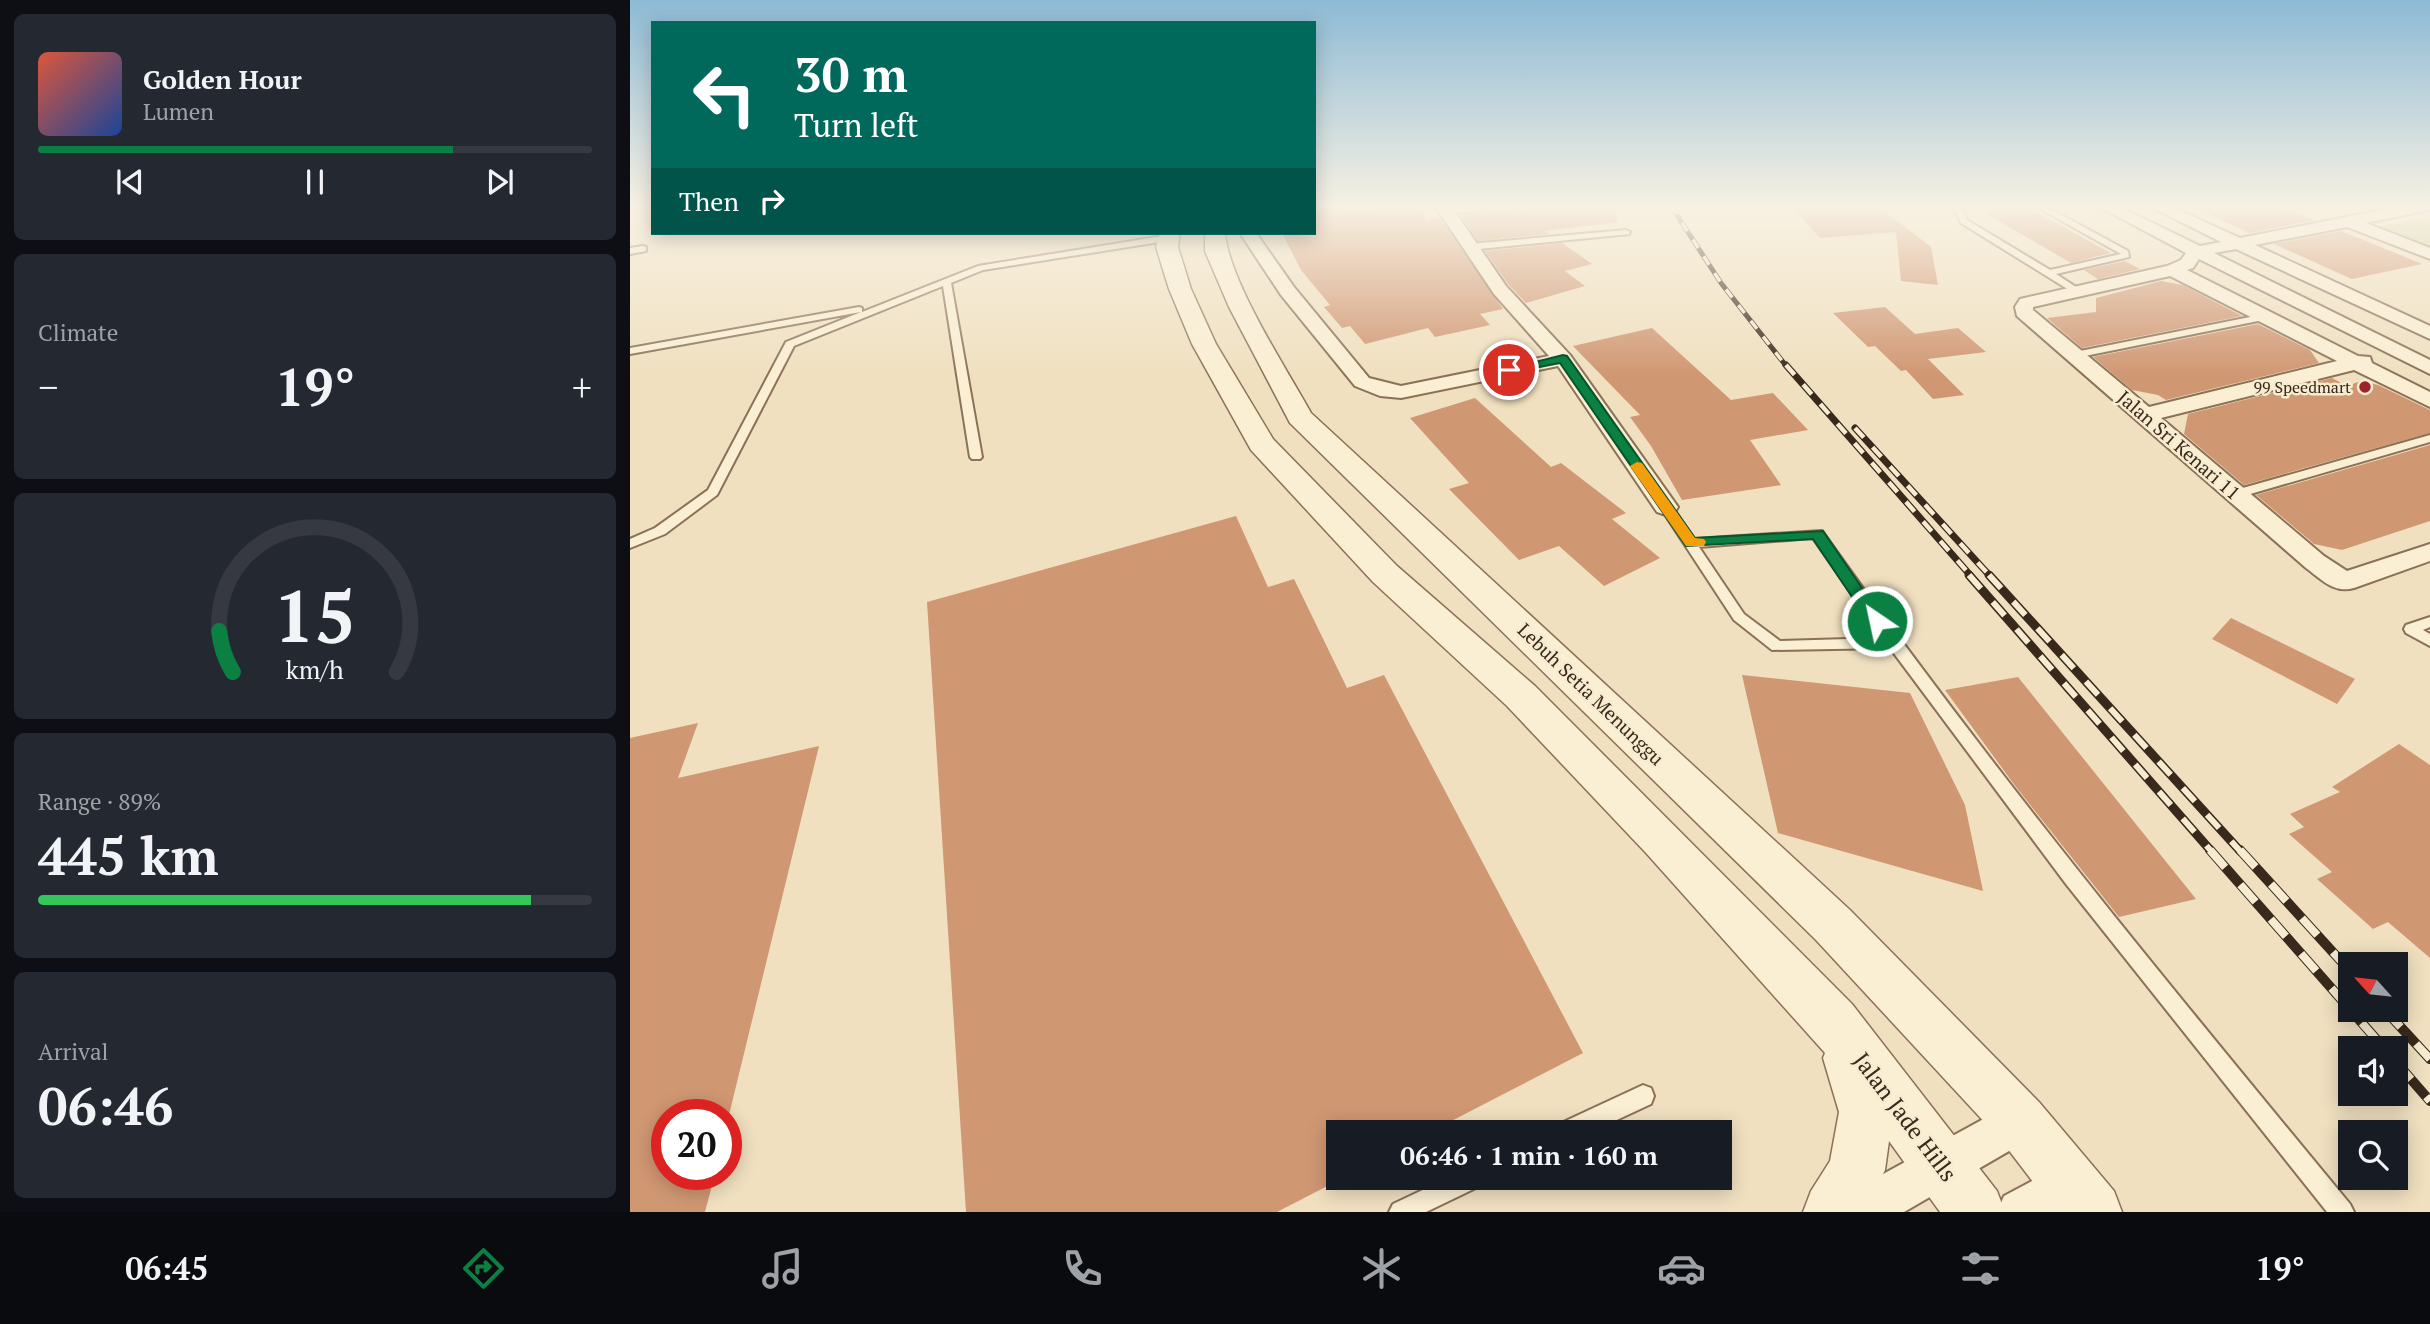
<!DOCTYPE html>
<html lang="en">
<head>
<meta charset="utf-8">
<style>
  body { margin:0; font-family:"PT Serif",serif; background:#242831; color:#f1f3f6; height:100vh; display:flex; flex-direction:column; font-size:26px; white-space:nowrap }
  * { box-sizing:border-box; margin:0 }
  p { font-size:23px; color:#9ea1a6 }
  .icon { flex:none; width:38px; height:38px; fill:none; stroke:currentColor; stroke-width:2; stroke-linecap:round; stroke-linejoin:round }
  .map { position:relative; flex:1; overflow:hidden }
  .panel { display:flex; flex-direction:column; gap:14px; padding:14px; background:#0d0f14; width:630px }
  .panel>* { flex:none }
  .banner { position:absolute; left:21px; top:21px; width:665px; height:214px; border-radius:0px; box-shadow:0 4px 18px #0003; background:#00695c; color:#fff; overflow:hidden }
  .needle { width:46px; rotate:297deg }
  .buttons { position:absolute; left:1708px; top:952px; display:grid; gap:14px }
  .buttons a { display:grid; place-items:center; width:70px; height:70px; border-radius:0px; background:#171b24; box-shadow:0 4px 18px #0003; font-size:35px }
  .speed { position:absolute; left:21px; top:1099px; display:flex; gap:14px; font-size:35px; font-weight:700; text-align:center }
  .speed>* { display:grid; place-content:center; width:91px; height:91px; border-radius:50%; background:#171b24; box-shadow:0 4px 18px #0003; line-height:1 }
  .speed .limit { border:10px solid #d22; background:#fff; color:#111 }
  .pin { position:absolute; display:grid; place-items:center; width:60px; height:60px; color:#fff; margin:-30px; border:4px solid #fff; border-radius:50%; box-shadow:0 2px 7px #0007 }
  .me { position:absolute; width:77px; margin:-38px; rotate:326deg; stroke-linejoin:round; filter:drop-shadow(0 0 5px #0008) }
  .turn { display:flex; align-items:center; gap:24px; height:147px; padding:0 28px; font-size:32px }
  .turn .icon { width:91px; height:91px; stroke-width:2.5 }
  .turn b { display:block; font-size:49px; line-height:60px }
  .then { display:flex; align-items:center; height:66px; padding:0 28px; background:#0003; gap:14px; font-size:26px }
  .big { font-size:52px; font-weight:700; line-height:1.1 }
  .panel .widget { flex:1; display:flex; flex-direction:column; justify-content:center; gap:10px; min-width:0; padding:0 24px; border-radius:10px; background:#242831 }
  .panel .dial { align-items:center; gap:0 }
  .dial svg { height:182px; overflow:visible; fill:none; stroke:#363941; stroke-width:7; stroke-linecap:round; text-anchor:middle }
  .dial text { fill:#f1f3f6; stroke:none }
  .song { display:flex; align-items:center; gap:21px }
  .cover { width:84px; height:84px; border-radius:10px; background:linear-gradient(135deg,hsl(10 70% 55%),hsl(220 70% 35%)) }
  .played { height:7px; border-radius:4px; background:linear-gradient(90deg,#0b8043 75%,#363941 75%) }
  .keys { display:flex; justify-content:space-around; direction:ltr }
  .heat { display:flex; justify-content:space-between; align-items:center; font-size:38px; direction:ltr }
  .charge { height:10px; border-radius:5px; background:linear-gradient(90deg,#34c759 89%,#363941 0) }
  .trip { position:absolute; left:696px; top:1120px; width:406px; height:70px; border-radius:0px; background:#171b24; box-shadow:0 4px 18px #0003; font-weight:700; line-height:70px; text-align:center }
  .menu { display:flex; height:112px; justify-content:space-around; align-items:center; background:#090b0e; color:#9ea1a6 }
  .menu .icon { width:49px; height:49px }
  .menu .on { color:#0b8043 }
  .menu b { font-size:32px; color:#f1f3f6 }
  main { display:flex; flex:1; min-height:0 }
  .map>svg:first-child { display:block }
  .green { fill:#c9cf93 }
  .building { fill:#d09773 }
  .lines { fill:none; stroke-linecap:round; stroke-linejoin:round }
  .service-casing { stroke:#8a7157; stroke-width:4 }
  .minor-casing { stroke:#8a7157; stroke-width:4 }
  .tertiary-casing { stroke:#8a7157; stroke-width:3 }
  .service { fill:#faeed3; fill-rule:evenodd }
  .minor { fill:#faeed3; fill-rule:evenodd }
  .tertiary { fill:#faeed3; fill-rule:evenodd }
  .rail-far3-casing { stroke:#39291c; stroke-width:5 }
  .rail-far2-casing { stroke:#39291c; stroke-width:7 }
  .rail-far1-casing { stroke:#39291c; stroke-width:9 }
  .rail-casing { stroke:#39291c; stroke-width:10 }
  .rail-far3 { stroke:#f7ebd0; stroke-width:3.5; stroke-dasharray:10; stroke-linecap:butt }
  .rail-far2 { stroke:#f7ebd0; stroke-width:4.5; stroke-dasharray:13; stroke-linecap:butt }
  .rail-far1 { stroke:#f7ebd0; stroke-width:6; stroke-dasharray:18; stroke-linecap:butt }
  .rail { stroke:#f7ebd0; stroke-width:8; stroke-dasharray:23; stroke-linecap:butt }
  .route { fill:#0b8043; stroke:#07532c; stroke-width:2 }
  .slow { fill:#f59e0b }
  .poi-dot { fill:#9c2428; stroke:#f7ebd0; stroke-width:2.5 }
  .labels { text-anchor:middle; stroke-width:5; stroke-linejoin:round; paint-order:stroke }
  .far-poi-label { font-size:16px; fill:#39291c; stroke:#f7ebd0; text-anchor:end }
  .street-label { font-size:19px; fill:#39291c; stroke:#f7ebd0 }
  .near-street-label { font-size:23px; fill:#39291c; stroke:#f7ebd0 }
</style>
</head>
<body>
<main>
<section class="panel">
<div class="widget">
<div class="song"><i class="cover"></i><div><b>Golden Hour</b><p>Lumen</p></div></div>
<div class="played"></div>
<div class="keys"><svg class="icon" aria-label="previous" viewBox="0 0 24 24"><path d="M18 5L8 12l10 7zM5 5v14"/></svg><svg class="icon" aria-label="pause" viewBox="0 0 24 24"><path d="M8 5v14M16 5v14"/></svg><svg class="icon" aria-label="next" viewBox="0 0 24 24"><path d="M6 5l10 7-10 7zM19 5v14"/></svg></div>
</div>
<div class="widget"><p>Climate</p>
<div class="heat"><a>−</a><b class="big">19°</b><a>+</a></div>
</div>
<div class="widget dial"><svg viewBox="0 0 100 80">
<path d="M14 69A42 42 0 1 1 86 69"/>
<path d="M14 69A42 42 0 0 1 8 51" stroke="#0b8043"/>
<text x="50" y="56" font-size="32" font-weight="700">15</text>
<text x="50" y="72" font-size="11">km/h</text>
</svg></div>
<div class="widget"><p>Range · 89%</p><b class="big">445 km</b><div class="charge"></div></div>
<div class="widget"><p>Arrival</p><b class="big">06:46</b></div>
</section>
<div class="map">
<svg width="1800" height="1212" viewBox="0 0 1800 1212">
  <rect width="100%" height="100%" fill="#f0e0c0"/>
  <!-- green -->
  <path class="green" d="M1800,217V251L1742,228Z"/>
  <!-- building -->
  <path class="building" d="M684,206H713L716,210L790,206L796,220L810,218L873,309L850,314L860,325L805,337L798,328L735,344L720,326L712,328L694,307L700,305L671,270L652,233H684Z
    M893,206H986L987,222L914,231L919,234L848,241L831,215Z
    M1161,206H1248L1301,247L1308,285L1271,281L1266,232L1190,238Z
    M1343,206H1395L1481,253L1441,263Z
    M1560,206H1650L1685,220L1620,233Z
    M1711,231L1741,243L1792,264L1722,279L1644,244Z
    M932,243L962,264L935,271L955,286L896,303L878,284L855,251Z
    M1495,261L1510,269L1468,279L1454,270Z
    M1531,281L1553,285L1612,316L1452,348L1417,318L1466,312V298Z
    M1255,307L1285,334L1328,328L1356,352L1298,359L1334,395L1303,399L1276,370L1271,371L1245,346L1238,347L1203,313Z
    M1628,324L1680,350L1689,363L1536,400L1528,395L1502,390L1463,357Z
    M1022,328L1101,400L1143,393L1178,430L1120,440L1151,485L1052,500L1021,446L1000,417L1010,415L943,346Z
    M1702,378L1717,386L1731,381L1748,385L1800,410V433L1614,485L1554,434L1558,414Z
    M845,398L921,467L931,463L996,513L982,519L1030,558L974,586L929,546L889,560L819,489L839,483L780,418Z
    M1800,445V521L1712,550L1684,544L1626,495Z
    M606,516L638,587L664,579L717,688L754,675L953,1053L800,1132H709V1178H713L647,1212H336L297,602Z
    M1601,618L1725,679L1707,704L1582,639Z
    M1112,675L1280,693L1335,805L1353,891L1148,833Z
    M1388,677L1566,899L1489,917L1386,787L1315,690Z
    M68,723L48,778L189,746L99,1115H37V1174H85L75,1212H0V738Z
    M1769,744L1800,765V958L1758,922L1743,929L1687,879L1702,872L1659,834L1674,827L1660,814L1710,792L1702,787Z"/>
  <g class="lines">
    <!-- service casing -->
    <g class="service-casing">
      <path id="service" d="M1323,206H1331L1337,220L1420,270L1491,254L1405,206H1415L1498,251L1499,257L1426,274L1452,291L1444,293L1331,223Z
        M1746,206H1757L1769,212L1762,214Z
        M996,230L1000,232L999,234L839,250L835,247L839,244Z
        M539,235L542,236V240L353,270L321,283L352,457L350,459H342L340,457L313,286L164,346L87,495L35,534L0,548V539L25,528L78,490L156,342L231,312L0,354V348L229,307L232,308V312L348,266Z
        M13,246L16,247V251L0,254V248Z
        M1635,314L1640,317L1638,319L1445,358L1440,355L1445,352Z
        M1800,435V442L1610,497L1606,498L1600,494L1602,491Z
        M1036,503L1040,504L1064,539L1192,531C1357,764 1538,984 1720,1204L1724,1212H1697L1436,884L1260,648L1142,650L1104,620L1030,507ZM1183,538L1244,625L1253,638L1150,641L1114,614L1069,547Z
        M1800,617V627L1793,630L1800,634V646L1776,633L1774,629L1776,625Z
        M1013,1085L1021,1088L1024,1096L1021,1104L961,1132H926L929,1124Z
        M818,1178H853L850,1186L796,1212H759L763,1204Z"/>
    </g>
    <!-- minor casing -->
    <g class="minor-casing">
      <path id="minor" d="M805,206H857L849,211L826,213L876,286L940,355L1048,507L1045,512L1036,515L1027,512L928,366L771,398L750,396L725,386L651,295L610,233H626L664,287L739,378L771,386L919,356L864,294Z
        M1468,206H1488L1570,246L1591,242L1519,206H1540L1610,238L1772,206H1800V210L1736,223L1800,248V259L1717,227L1625,245L1800,326V339L1606,249L1584,253L1800,360V374L1569,259L1563,268L1557,270L1728,356L1740,357L1742,363L1800,392V407L1724,370L1531,418L1694,556L1717,571L1800,544V561L1724,588C1704,594 1691,579 1676,568L1387,316L1385,307L1390,299L1537,266L1551,260L1556,253ZM1540,276L1707,361L1519,407L1403,310V307Z
        M1390,1099L1405,1106L1412,1121L1405,1136L1274,1212H1206L1213,1196Z
        M1440,1161L1456,1168L1463,1184L1456,1200L1435,1212H1367L1374,1196Z"/>
    </g>
    <!-- tertiary casing -->
    <g class="tertiary-casing">
      <path id="tertiary" d="M530,233H550L548,247L561,289L586,344L643,439L767,566L905,686L1222,1004L1367,1191L1375,1212H1310L1259,1141L1255,1170L1234,1212H1173L1181,1191L1200,1161L1209,1112L1193,1058L1195,1053L1017,854L877,706L743,582L621,450L562,344L539,289L526,247Z
        M575,233H595C599,281 656,368 681,413L1220,910L1409,1102L1484,1191L1492,1212H1426L1371,1140L1186,940L660,423L599,307L575,251Z"/>
    </g>
    <!-- service -->
    <use href="#service" class="service"/>
    <!-- minor -->
    <use href="#minor" class="minor"/>
    <!-- tertiary -->
    <use href="#tertiary" class="tertiary"/>
    <!-- rail-far3 casing -->
    <g class="rail-far3-casing">
      <path id="rail-far3" d="M1041,206L1091,283L1157,367"/>
    </g>
    <!-- rail-far2 casing -->
    <g class="rail-far2-casing">
      <path id="rail-far2" d="M1156,365L1341,576
        M1225,428L1360,576"/>
    </g>
    <!-- rail-far1 casing -->
    <g class="rail-far1-casing">
      <path id="rail-far1" d="M1339,575L1582,852
        M1359,575L1611,852"/>
    </g>
    <!-- rail casing -->
    <g class="rail-casing">
      <path id="rail" d="M1580,850L1754,1048
        M1610,850L1720,971
        M1755,1010L1800,1059
        M1766,1062L1800,1101"/>
    </g>
    <!-- rail-far3 -->
    <use href="#rail-far3" class="rail-far3"/>
    <!-- rail-far2 -->
    <use href="#rail-far2" class="rail-far2"/>
    <!-- rail-far1 -->
    <use href="#rail-far1" class="rail-far1"/>
    <!-- rail -->
    <use href="#rail" class="rail"/>
  </g>
  <!-- sky -->
  <linearGradient id="sky" x2="0" y2="1"><stop stop-color="#8cbad5"/><stop offset="0.55" stop-color="#f8f1e3"/><stop offset="1" stop-color="#f8f1e3" stop-opacity="0"/></linearGradient>
  <rect width="1800" height="376" fill="url(#sky)"/>
  <!-- route -->
  <path class="route" d="M933,355L937,356L1065,538L1193,531L1252,617L1255,621L1252,625H1241L1183,539L1056,546L930,363L879,373L873,370Z"/>
  <!-- slow -->
  <path class="slow" d="M1007,462L1012,463L1065,538L1074,539L1076,542L1074,546H1056L1000,466Z"/>
  <!-- markers -->
  <circle class="poi-dot" cx="1735" cy="387" r="7"/>
  <g class="labels">
    <!-- far-poi labels -->
    <g class="far-poi-label">
      <text x="1721" y="393">99 Speedmart</text>
    </g>
    <!-- street labels -->
    <g class="street-label">
      <text transform="translate(1549 445) rotate(41)" y="7">Jalan Sri Kenari 11</text>
      <text transform="translate(961 694) rotate(44)" y="7">Lebuh Setia Menunggu</text>
    </g>
    <!-- near-street labels -->
    <g class="near-street-label">
      <text transform="translate(1275 1117) rotate(53)" y="8">Jalan Jade Hills</text>
    </g>
  </g>
</svg>
<div class="buttons">
<a><svg class="needle" viewBox="-14 -14 28 28"><path d="M0-13l5 13h-10z" fill="#e53935"/><path d="M0 13l5-13h-10z" fill="#9ea1a6"/></svg></a>
<a><svg class="icon" aria-label="sound" viewBox="0 0 24 24"><path d="M4 9h4l5-4v14l-5-4H4zM17 9q2 3 0 6"/></svg></a>
<a><svg class="icon" aria-label="search" viewBox="0 0 24 24"><circle cx="10" cy="10" r="6"/><path d="M15 15l6 6"/></svg></a>
</div>
<div class="speed"><div class="limit">20</div></div>
<div class="pin" style="left:879px;top:370px;background:#d93025"><svg class="icon" aria-label="arrive" viewBox="0 0 24 24"><path d="M6 21V4h12l-3 4 3 4H6"/></svg></div>
<svg class="me" style="left:1247px;top:621px" viewBox="-20 -20 40 40"><circle r="17" fill="#0b8043" stroke="#fff" stroke-width="3"/><path d="M0-11L8 9 0 5-8 9z" fill="#fff"/></svg>
<div class="trip">06:46 · 1 min · 160 m</div>
<div class="banner">
<div class="turn"><svg class="icon" aria-label="left" viewBox="0 0 24 24"><path d="M17 20v-9H6M10 6l-5 5 5 5"/></svg><div><b>30 m</b>Turn left</div></div>
<div class="then">Then<svg class="icon" aria-label="right" viewBox="0 0 24 24"><path d="M7 20v-9h11M14 6l5 5-5 5"/></svg></div>
</div>
</div>
</main>
<nav class="menu">
<b>06:45</b>
<svg class="icon on" aria-label="directions" viewBox="0 0 24 24"><path d="M12 3l9 9-9 9-9-9zM9 14v-3h6M13 9l2 2-2 2"/></svg>
<svg class="icon" aria-label="music" viewBox="0 0 24 24"><path d="M9 18V5l10-2v13"/><circle cx="6" cy="18" r="3"/><circle cx="16" cy="16" r="3"/></svg>
<svg class="icon" aria-label="phone" viewBox="0 0 24 24"><path d="M5 4h4l2 5-3 2q2 4 5 5l2-3 5 2v4C11 20 4 13 5 4z"/></svg>
<svg class="icon" aria-label="climate" viewBox="0 0 24 24"><path d="M12 3v18M4 7l16 10M4 17L20 7"/></svg>
<svg class="icon" aria-label="car" viewBox="0 0 24 24"><path d="M5 17H2v-5l4-1 3-4h7l3 4 3 1v5h-3M9 17h6M6 11h13"/><circle cx="7" cy="17" r="2"/><circle cx="17" cy="17" r="2"/></svg>
<svg class="icon" aria-label="filters" viewBox="0 0 24 24"><path d="M4 7h16M4 17h16"/><circle cx="9" cy="7" r="2"/><circle cx="15" cy="17" r="2"/></svg>
<b>19°</b>
</nav>
</body>
</html>
